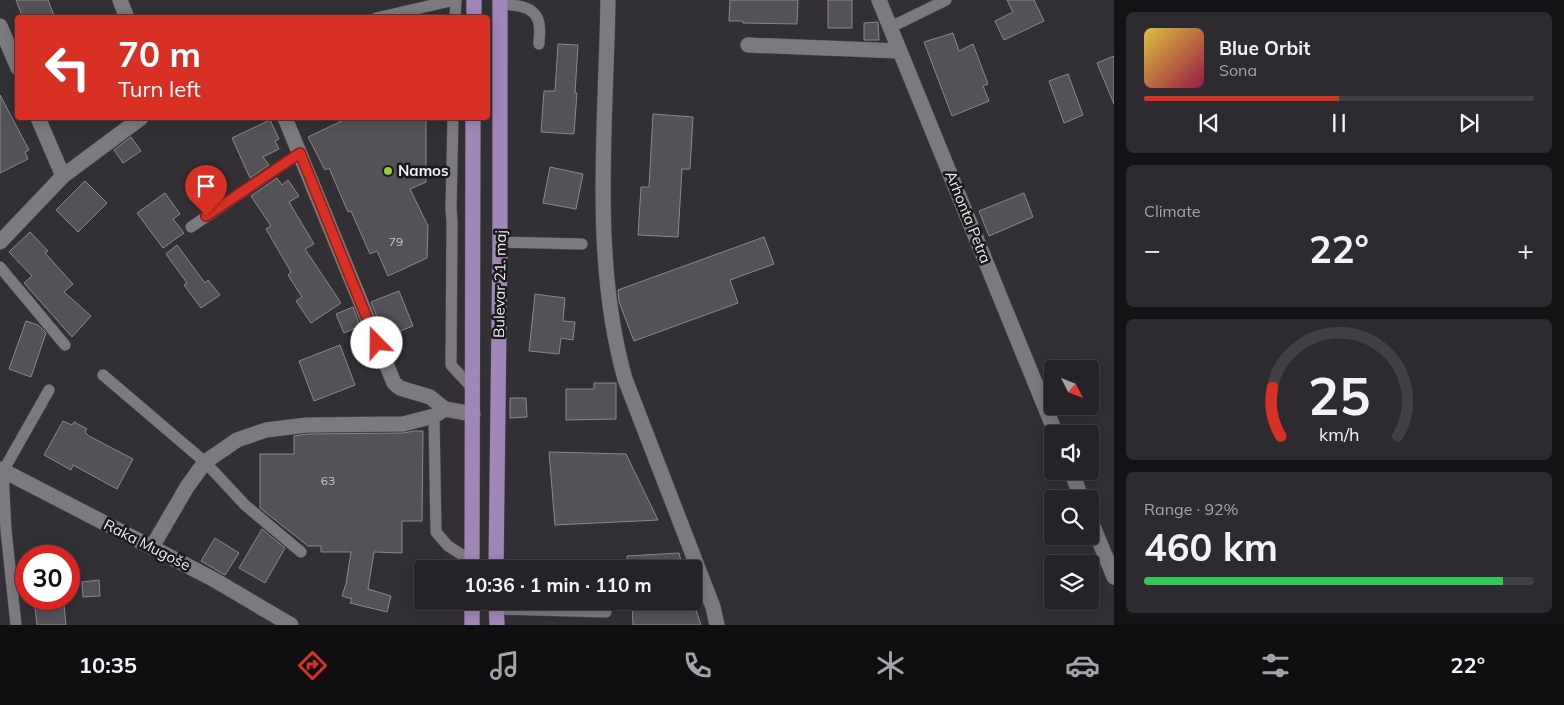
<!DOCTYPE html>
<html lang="en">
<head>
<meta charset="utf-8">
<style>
  body { margin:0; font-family:Mulish,sans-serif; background:#2e2b30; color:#f1f3f6; height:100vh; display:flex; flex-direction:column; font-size:19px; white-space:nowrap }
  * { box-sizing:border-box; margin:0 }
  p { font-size:16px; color:#a4a4a8 }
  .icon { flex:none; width:28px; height:28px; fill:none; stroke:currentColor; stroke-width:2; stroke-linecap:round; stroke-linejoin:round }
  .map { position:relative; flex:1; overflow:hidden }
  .drawer { display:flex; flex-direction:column; gap:12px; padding:12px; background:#151316; width:450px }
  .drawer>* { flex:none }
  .guide { position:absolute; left:15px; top:15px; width:475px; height:105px; border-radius:5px; box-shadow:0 2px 12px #0003,0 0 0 1px #424045; background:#d93025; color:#fff; overflow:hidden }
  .needle { width:32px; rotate:132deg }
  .buttons { position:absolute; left:1044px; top:360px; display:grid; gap:10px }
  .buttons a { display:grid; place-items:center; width:55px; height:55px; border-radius:5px; background:#262328; box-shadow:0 2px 12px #0003,0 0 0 1px #424045; font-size:25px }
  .speed { position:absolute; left:15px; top:545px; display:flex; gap:10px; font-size:25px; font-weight:700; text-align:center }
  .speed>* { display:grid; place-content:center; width:65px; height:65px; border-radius:50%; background:#262328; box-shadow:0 2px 12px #0003,0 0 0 1px #424045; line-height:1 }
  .speed .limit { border:8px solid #d22; background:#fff; color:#111 }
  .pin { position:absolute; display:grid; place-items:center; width:42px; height:42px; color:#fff; margin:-51px -21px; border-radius:50% 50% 50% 0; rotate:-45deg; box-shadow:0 0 5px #0007 }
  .pin .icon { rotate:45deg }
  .me { position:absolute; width:55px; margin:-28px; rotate:338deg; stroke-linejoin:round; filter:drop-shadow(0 0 4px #0008) }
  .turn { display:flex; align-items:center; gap:18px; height:105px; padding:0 20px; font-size:22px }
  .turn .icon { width:65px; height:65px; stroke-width:2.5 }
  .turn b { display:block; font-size:35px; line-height:42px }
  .big { font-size:38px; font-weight:700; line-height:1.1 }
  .drawer .card { flex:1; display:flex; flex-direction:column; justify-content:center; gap:8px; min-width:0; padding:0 18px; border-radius:8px; background:#2e2b30 }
  .drawer .dial { align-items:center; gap:0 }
  .dial svg { height:130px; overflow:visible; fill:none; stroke:#424045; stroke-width:7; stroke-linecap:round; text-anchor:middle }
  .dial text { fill:#f1f3f6; stroke:none }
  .song { display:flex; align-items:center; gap:15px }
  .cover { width:60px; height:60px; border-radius:8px; background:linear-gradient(135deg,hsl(50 70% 55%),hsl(340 70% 35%)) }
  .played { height:5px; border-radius:2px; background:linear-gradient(90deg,#d93025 50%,#424045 50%) }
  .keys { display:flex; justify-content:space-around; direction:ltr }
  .heat { display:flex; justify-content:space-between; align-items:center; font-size:28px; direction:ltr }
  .charge { height:8px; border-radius:4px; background:linear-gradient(90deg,#34c759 92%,#424045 0) }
  .trip { position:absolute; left:414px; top:560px; width:288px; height:50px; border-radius:5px; background:#262328; box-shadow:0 2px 12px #0003,0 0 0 1px #424045; font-weight:700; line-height:50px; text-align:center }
  .menu { display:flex; height:80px; justify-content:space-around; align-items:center; background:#0f0e10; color:#a4a4a8 }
  .menu .icon { width:35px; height:35px }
  .menu .active { color:#d93025 }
  .menu b { font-size:22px; color:#f1f3f6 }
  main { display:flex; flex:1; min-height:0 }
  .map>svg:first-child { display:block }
  .building { fill:#545157; stroke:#8a878d }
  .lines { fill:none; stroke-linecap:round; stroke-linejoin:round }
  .lane-casing { stroke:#4d4a4f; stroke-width:12 }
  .street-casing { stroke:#4d4a4f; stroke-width:16 }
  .primary-casing { stroke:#4d4a4f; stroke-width:16 }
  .lane { stroke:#7c797f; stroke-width:11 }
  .street { stroke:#7c797f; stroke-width:15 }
  .primary { stroke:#a187b8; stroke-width:15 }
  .route-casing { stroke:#8d1f18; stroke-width:12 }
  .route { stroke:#d93025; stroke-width:9 }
  .poi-dot { fill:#94cc3b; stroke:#19181a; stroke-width:2 }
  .labels { text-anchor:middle; stroke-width:5; stroke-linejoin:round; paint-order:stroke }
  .number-label { font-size:12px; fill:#c8c5ca }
  .poi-label { font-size:15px; font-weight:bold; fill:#eeecf0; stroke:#19181a; text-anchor:start }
  .street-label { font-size:15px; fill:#eeecf0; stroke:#19181a }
</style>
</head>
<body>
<main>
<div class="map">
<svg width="1114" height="625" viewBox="0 0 1114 625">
  <rect width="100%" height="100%" fill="#322f35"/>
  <!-- building -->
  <path class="building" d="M16,0H48L55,18H23Z
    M730,0H798L797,24L743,23V21H729Z
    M828,0H852V28H828Z
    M1007,0H1034L1044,21L1004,40L995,21L1013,12Z
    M878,22L879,40H864V23Z
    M953,33L959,51L973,44L988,84L983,86L989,101L952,116L924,42Z
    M558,44L578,45L575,93H577L574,134L541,132L544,91H555Z
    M1114,56V104L1097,63Z
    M1068,74L1083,115L1064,123L1049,81Z
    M0,95L29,150L25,152L28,159L0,173Z
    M653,114L693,117L690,169H682L678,237L638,235L641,187H649Z
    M348,118H426V182L410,189L428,226L427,258L388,276L377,251L370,254L351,211L348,212L329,168L325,170L308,137Z
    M270,120L279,139L275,141L279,149L263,157L269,165L250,178L232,138Z
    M131,137L141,151L123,163L114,150Z
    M550,167L583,174L576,209L543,203Z
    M277,178L282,185L288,180L299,196L289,202L314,244L305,249L341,303L311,323L296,301L302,297L288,275L291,272L266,229L271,226L251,196Z
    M85,181L107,203L78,232L56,210Z
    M165,193L180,214L173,219L184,233L163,248L137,213Z
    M1024,193L1033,217L989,236L979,211Z
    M30,232L48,251L45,253L73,284L64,292L91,316L72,337L24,283L32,276L9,252Z
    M764,237L774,264L730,280L738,303L634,341L619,302L618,290Z
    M177,245L205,283L208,280L220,295L201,308L184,285L187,283L166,254Z
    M399,291L413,326L385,337L371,302Z
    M535,294L565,298L563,321L575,322L573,340L561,338L559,354L529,351Z
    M353,307L360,326L344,333L336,314Z
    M26,321L38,325L46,333L31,377L9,369Z
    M340,345L355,385L314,401L299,361Z
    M594,383H616V419L566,420V389H594Z
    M510,398H526L527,417L510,418Z
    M63,421L72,425L74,422L87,429L85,432L89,436L133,459L117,489L73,465L71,470L44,455Z
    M414,431H423L422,521H402V553L374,552L368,589L391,596L387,612L350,603L352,599L342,596L346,584L351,552H321V546H308L260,508V454H294V436L308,434L403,433Z
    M549,452L626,454L658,520L555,525Z
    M262,529L285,548L265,583L239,568Z
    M215,538L239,553L225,575L201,561Z
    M679,553L683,569H627V556Z
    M99,580L100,596L83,597L82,582Z
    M632,601H693L701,625H633Z
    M64,605L66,625H37L35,607Z"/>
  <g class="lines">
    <!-- lane casing -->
    <g class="lane-casing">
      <path id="lane" d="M500,4C513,5 533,5 538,20C541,27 539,37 539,44
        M376,18L455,0
        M455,18L456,0
        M891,27L946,0
        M453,118L451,209L452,222L451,365L473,389
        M191,227L300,153
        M500,242L582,244
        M0,267L65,345
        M103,375L205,462L245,505L301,552
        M434,416L436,532L448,546L472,561
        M495,609L606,612
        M16,625L6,530L3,471L49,390"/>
    </g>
    <!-- street casing -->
    <g class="street-casing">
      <path id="street" d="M120,0L127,18
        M608,0C606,124 591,259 625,379L713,607L717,625
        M879,0L1056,434
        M0,26L18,68
        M748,45L900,51
        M38,118L63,176
        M285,118L394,383L400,388L430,397L445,409L473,414
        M0,242L63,176L141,118
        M0,469L213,579L291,625
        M1071,471L1082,499
        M1090,519L1114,577
        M152,547L187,487L205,462L237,440L266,430L307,425L403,424L434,416L445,409"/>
    </g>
    <!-- primary casing -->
    <g class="primary-casing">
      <path id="primary" d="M474,18V0
        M472,569L473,118
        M496,569L500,242V0
        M496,601L497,625
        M472,625V601"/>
    </g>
    <!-- lane -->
    <use href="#lane" class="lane"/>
    <!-- street -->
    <use href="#street" class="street"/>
    <!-- primary -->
    <use href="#primary" class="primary"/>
  </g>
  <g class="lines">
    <!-- route casing -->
    <g class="route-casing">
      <path id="route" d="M206,216L300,153L377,343"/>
    </g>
    <!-- route -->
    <use href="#route" class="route"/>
  </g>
  <!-- markers -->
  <circle class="poi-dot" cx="388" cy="171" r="5"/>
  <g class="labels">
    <!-- number labels -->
    <g class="number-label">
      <text x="396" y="246">79</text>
      <text x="328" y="485">63</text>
    </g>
    <!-- poi labels -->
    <g class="poi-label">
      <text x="398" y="176">Namos</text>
    </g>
    <!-- street labels -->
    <g class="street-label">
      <text transform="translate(968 217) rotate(68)" y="5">Arhonta Petra</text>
      <text transform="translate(500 284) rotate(-89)" y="5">Bulevar 21. maj</text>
      <text transform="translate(147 545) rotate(27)" y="5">Raka Mugoše</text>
    </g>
  </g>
</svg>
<div class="buttons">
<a><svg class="needle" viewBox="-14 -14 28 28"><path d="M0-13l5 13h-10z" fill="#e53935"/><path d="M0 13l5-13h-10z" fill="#a4a4a8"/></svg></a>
<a><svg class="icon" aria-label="sound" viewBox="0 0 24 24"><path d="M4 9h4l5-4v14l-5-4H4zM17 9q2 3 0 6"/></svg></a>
<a><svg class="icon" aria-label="search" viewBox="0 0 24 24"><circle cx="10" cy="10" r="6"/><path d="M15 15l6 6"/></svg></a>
<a><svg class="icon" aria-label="layers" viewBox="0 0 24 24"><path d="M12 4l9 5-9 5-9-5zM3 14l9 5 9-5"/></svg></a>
</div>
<div class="speed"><div class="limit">30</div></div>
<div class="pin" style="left:206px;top:216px;background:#d93025"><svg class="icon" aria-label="arrive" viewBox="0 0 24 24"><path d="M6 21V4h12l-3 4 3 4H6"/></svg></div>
<svg class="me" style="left:377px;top:343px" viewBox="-20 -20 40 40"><circle r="19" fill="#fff"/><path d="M0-13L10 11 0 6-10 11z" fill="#d93025"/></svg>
<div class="trip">10:36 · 1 min · 110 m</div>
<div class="guide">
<div class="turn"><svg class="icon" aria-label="left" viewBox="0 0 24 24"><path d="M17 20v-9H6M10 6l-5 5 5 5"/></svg><div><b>70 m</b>Turn left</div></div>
</div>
</div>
<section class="drawer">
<div class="card">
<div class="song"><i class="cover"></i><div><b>Blue Orbit</b><p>Sona</p></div></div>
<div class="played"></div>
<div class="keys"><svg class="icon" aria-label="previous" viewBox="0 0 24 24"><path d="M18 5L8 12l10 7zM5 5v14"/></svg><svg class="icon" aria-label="pause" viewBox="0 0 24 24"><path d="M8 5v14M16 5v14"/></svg><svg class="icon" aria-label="next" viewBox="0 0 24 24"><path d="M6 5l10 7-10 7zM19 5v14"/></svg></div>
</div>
<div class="card"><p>Climate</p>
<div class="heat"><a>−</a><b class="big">22°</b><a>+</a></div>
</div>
<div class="card dial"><svg viewBox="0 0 100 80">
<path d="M14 69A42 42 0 1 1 86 69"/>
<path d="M14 69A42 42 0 0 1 9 39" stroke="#d93025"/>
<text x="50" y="56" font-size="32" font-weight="700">25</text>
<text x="50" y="72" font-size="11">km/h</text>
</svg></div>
<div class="card"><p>Range · 92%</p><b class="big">460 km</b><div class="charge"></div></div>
</section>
</main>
<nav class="menu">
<b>10:35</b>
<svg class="icon active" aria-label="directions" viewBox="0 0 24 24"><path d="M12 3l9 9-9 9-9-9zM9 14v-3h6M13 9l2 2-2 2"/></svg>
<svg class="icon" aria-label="music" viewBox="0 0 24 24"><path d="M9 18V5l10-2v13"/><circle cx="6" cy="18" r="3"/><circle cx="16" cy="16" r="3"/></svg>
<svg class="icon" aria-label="phone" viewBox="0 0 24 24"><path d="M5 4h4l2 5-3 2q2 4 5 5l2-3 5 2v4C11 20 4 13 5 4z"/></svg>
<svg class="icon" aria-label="climate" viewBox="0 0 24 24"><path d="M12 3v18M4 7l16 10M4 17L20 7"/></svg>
<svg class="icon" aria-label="car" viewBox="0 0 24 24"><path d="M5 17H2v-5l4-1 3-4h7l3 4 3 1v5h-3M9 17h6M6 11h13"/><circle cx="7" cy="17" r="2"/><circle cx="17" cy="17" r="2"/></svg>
<svg class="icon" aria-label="filters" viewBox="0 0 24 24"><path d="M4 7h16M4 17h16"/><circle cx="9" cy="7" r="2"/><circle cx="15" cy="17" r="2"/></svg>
<b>22°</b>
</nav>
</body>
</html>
